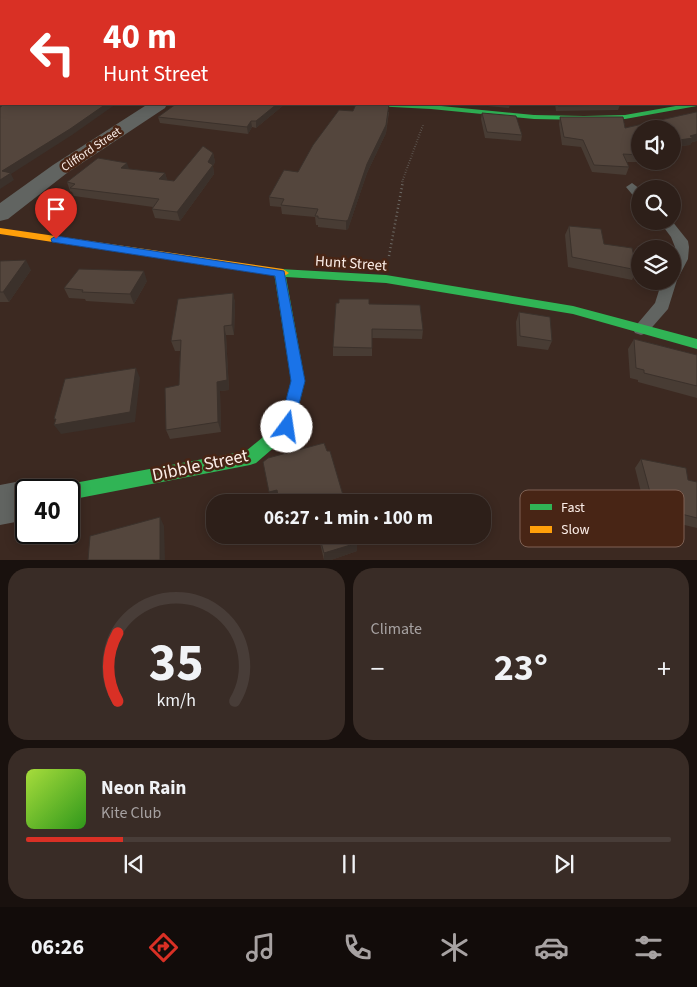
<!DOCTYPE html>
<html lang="en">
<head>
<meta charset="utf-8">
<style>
  body { margin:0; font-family:"Source Sans 3",sans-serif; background:#392c26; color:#f1f3f6; height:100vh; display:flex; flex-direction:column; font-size:19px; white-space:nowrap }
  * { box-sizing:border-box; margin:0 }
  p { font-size:16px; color:#a7a2a2 }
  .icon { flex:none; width:28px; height:28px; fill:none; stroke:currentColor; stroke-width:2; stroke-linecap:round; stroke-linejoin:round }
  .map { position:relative; height:560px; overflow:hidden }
  .side { display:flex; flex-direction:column; gap:8px; padding:8px; background:#19110e; flex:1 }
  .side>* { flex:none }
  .banner { position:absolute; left:0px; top:0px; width:698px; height:105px; box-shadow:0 2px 12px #0003,0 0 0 1px #483d38; background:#d93025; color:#fff; overflow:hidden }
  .fabs { position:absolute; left:631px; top:120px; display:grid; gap:10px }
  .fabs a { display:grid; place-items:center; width:50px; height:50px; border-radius:50%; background:#2d1f19; box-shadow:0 2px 12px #0003,0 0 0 1px #483d38; font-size:25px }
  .speed { position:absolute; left:15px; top:479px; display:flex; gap:10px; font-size:25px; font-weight:700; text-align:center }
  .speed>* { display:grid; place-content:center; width:65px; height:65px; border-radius:50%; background:#2d1f19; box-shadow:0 2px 12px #0003,0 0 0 1px #483d38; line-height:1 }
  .speed .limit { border:2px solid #111; border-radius:8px; background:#fff; color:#111 }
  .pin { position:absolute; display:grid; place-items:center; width:42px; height:42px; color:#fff; margin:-51px -21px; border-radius:50% 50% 50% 0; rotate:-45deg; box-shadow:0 0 5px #0007 }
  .pin .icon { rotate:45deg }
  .me { position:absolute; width:55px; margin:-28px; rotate:14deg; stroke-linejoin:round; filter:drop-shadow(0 0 4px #0008) }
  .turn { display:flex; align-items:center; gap:18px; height:105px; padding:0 20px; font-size:22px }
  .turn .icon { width:65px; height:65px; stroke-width:2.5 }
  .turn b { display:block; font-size:35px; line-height:42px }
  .big { font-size:38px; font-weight:700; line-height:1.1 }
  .side .card { flex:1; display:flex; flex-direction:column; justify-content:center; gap:8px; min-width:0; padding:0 18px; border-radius:20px; background:#392c26 }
  .side .dial { align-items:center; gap:0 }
  .dial svg { height:130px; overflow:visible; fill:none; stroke:#483d38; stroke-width:7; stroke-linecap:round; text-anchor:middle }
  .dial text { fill:#f1f3f6; stroke:none }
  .song { display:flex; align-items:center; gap:15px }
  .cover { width:60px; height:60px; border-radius:8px; background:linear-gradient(135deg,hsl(80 70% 55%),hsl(110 70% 35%)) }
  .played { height:5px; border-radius:2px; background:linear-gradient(90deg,#d93025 15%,#483d38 15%) }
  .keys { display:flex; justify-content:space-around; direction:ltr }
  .heat { display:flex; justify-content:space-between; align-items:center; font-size:28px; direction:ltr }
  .side .tiles { flex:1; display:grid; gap:8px; grid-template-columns:1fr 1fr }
  .card:last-child { grid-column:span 2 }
  .trip { position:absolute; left:206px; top:494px; width:285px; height:50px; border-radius:20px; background:#2d1f19; box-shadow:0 2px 12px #0003,0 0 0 1px #483d38; font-weight:700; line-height:50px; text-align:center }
  .tabs { display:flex; height:80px; justify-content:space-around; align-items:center; background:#120c0a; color:#a7a2a2 }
  .tabs .icon { width:35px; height:35px }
  .tabs .current { color:#d93025 }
  .tabs b { font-size:22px; color:#f1f3f6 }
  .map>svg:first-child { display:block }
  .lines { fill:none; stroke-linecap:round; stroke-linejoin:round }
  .stream { fill:#190f39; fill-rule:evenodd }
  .path-far1 { stroke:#6d6b67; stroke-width:2; stroke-dasharray:0.5 2; stroke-linecap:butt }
  .path { stroke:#6d6b67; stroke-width:2.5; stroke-dasharray:1 3; stroke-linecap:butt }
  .lane { fill:#616461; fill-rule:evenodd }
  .street { fill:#616461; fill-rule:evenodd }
  .fast { fill:#30b455; fill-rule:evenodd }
  .slow { fill:#ff9f0a; fill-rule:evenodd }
  .wall { fill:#483c34 }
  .shaded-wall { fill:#3b312b }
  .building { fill:#54463d; stroke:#3b312b }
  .route { fill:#1a73e8; stroke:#114b97 }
  .labels { text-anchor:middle; stroke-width:5; stroke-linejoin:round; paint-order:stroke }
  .far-street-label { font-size:12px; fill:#fceee8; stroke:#482515 }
  .street-label { font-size:15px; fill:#fceee8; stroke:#482515 }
  .near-street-label { font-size:18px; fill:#fceee8; stroke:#482515 }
  .key { fill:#482515; stroke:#7e6154; stroke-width:1 }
  .key-label { font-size:14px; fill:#fceee8 }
</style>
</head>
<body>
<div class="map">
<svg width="697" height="560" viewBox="0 0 697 560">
  <rect width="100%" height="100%" fill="#3c2921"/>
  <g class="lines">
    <!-- stream -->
    <path class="stream" d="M0,16H1V18H0Z"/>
    <!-- path-far1 -->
    <path class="path-far1" d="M402,182L423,125"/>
    <!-- path -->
    <path class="path" d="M389,256L403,181"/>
    <!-- lane -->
    <path class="lane" d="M632,183L640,189V200L636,199L626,187Z
      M659,221H672L688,241L689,247L688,259L677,280L668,309L647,333L641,335L635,333L633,329L655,303L662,281H672V261L675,247L671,237Z"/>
    <!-- street -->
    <path class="street" d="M463,0H473V1H463Z
      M696,35H697V43H696Z
      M148,104H167L165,108L67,173L8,219L0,221V203L53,165Z
      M26,480L40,486L42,490H26V520L0,525V485Z"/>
    <!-- fast -->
    <path class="fast" d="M697,102V106L625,119L584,120L534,119L431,109L373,106L370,104L431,105L534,115L584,116L625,115L687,104H696Z
      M280,269L386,275L573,306L697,339V349L573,314L386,283L286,277L305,381L292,432L256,463L250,465L69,500V490H62L63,486L69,484L246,451L280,423L291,381L274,273Z"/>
    <!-- slow -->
    <path class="slow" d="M0,228L283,269L289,273L283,277L0,234Z"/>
  </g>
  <!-- wall -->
  <path class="wall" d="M285,104L256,128L252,127L248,134L160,123L158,117Z
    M477,104H510L509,108L477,105Z
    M555,104H620V105L618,110L556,111Z
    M353,111L389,112L386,133L367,173L348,229L346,230L318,227V225H316L315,217L282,214L281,207L270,206L269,197L298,172Z
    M696,112H697V141L692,142L690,145L672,147V129H640V152H638L640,155L637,162H627L629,167L626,175L592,172L581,147L562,145L559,124L560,117H623L625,128Z
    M482,113L522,135L521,141L485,138L481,119Z
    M213,153L215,162L213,166L214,174L180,221L155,218L152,209L153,207L74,196L72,192L70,191L67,182L129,169L165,173L167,180L174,181Z
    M569,226L604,244L637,270L632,280L568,267L565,235Z
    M0,261L31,270L9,302H0Z
    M147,281L134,304L86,301L85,299L69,298L64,288Z
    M233,293L235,303L234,335H226L229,390L220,391L221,432L170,439L166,430L179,385L180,351H175L171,341Z
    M369,304L423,330L422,339L372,338V356H333V347Z
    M519,312L552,341L548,350L517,346L516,322Z
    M634,339L697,355V398L638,382V380L630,378L628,349Z
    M641,459L688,480L697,482V528L647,516L635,468Z
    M318,535H355L357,543V551L331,560H324Z"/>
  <!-- shaded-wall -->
  <path class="shaded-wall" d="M106,104H116L72,135L11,174L14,180L0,189V180L2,171Z
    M277,104H285L256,128V121Z
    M389,104L386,133L367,173L348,229L346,230V221Z
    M251,121L252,127L248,134L247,127Z
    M697,134V141L692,142L690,145L672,147V141Z
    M634,145H640V152L631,153Z
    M213,153L215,162L213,166L214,174L180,221L177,212Z
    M127,163L130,171L121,168Z
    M165,173L168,182L159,179Z
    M26,260L31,270L9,302L3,292Z
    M144,271L147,281L134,304L130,294Z
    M233,293L235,303L234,335L232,325Z
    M224,326L226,335L229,390L220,391L221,432L218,422L217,382Z
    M136,368L140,378L135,422L61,434L54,425Z
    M277,490L278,499L271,502L269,492Z
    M160,517L164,526L165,560H160Z
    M357,543V551L331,560H324V553Z"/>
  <!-- building -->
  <path class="building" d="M0,0H442L443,1H1V10H0Z
    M495,0H615L616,1H496Z
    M632,0H697V30H696V1H631Z
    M1,25V95H0V26Z
    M696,39L697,40V64H696Z
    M5,104H106L70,129L2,171L11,173L0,180V107Z
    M176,104H277L256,121H251L247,127L158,117Z
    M356,104H389L386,125L367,164L348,220L346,221L318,218V216H315L318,209L281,205L284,199L269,197L284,170L298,172L313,145L339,110L353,111Z
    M557,104H620V105L558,106Z
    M696,112H697V134L690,136L693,138L672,141V129H640V145H634L640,155L623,154L629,167L594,165L583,140L564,137L560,117H623L625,128Z
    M482,113L516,116L522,135L487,132Z
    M203,146L213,153L208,162L213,165L177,212L152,209L159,199L70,188L75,184L67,182L98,158L127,163L121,168L165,173L159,179L174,181Z
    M569,226L601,229L604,244L632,248L637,270L572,257Z
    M26,260L3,292H0V261Z
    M79,269L144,271L130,294L82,292L83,290L64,288Z
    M233,293L232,325L224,326L227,380L217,382L218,422L166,430L165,388L179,385L181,340L171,341L178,299Z
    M339,299H369V304L420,305L423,330L372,329V348L333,347L336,303H339Z
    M519,312L550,317L552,341L520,336Z
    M634,339L697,355V386L644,373V370L636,368Z
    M136,368L130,412L54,425L56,419H54L65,379Z
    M324,443L327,451H330L345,502H279L277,490L269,492L263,462L268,458Z
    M641,459L686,468L688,480L697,482V518L654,507Z
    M160,517V560H88L90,536Z
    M319,535H355L357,543L324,553Z"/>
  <!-- route -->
  <path class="route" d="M56,236L284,271L305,381L292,431L287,433L282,431L279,427L291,381L275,276L52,242L51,239Z"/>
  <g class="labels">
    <!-- far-street labels -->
    <g class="far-street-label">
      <text transform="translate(91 149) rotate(-34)" y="4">Clifford Street</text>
    </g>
    <!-- street labels -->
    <g class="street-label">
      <text transform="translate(351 263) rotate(4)" y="5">Hunt Street</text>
    </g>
    <!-- near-street labels -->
    <g class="near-street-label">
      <text transform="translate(200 465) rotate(-12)" y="6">Dibble Street</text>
    </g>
  </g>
  <!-- legend -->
  <rect x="520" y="490" width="164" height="57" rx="8" class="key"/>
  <rect x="530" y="504" width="22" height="6" fill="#30b455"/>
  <rect x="530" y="526" width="22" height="7" fill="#ff9f0a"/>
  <g class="key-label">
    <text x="561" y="512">Fast</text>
    <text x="561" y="534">Slow</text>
  </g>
</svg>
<div class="fabs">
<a><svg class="icon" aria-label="sound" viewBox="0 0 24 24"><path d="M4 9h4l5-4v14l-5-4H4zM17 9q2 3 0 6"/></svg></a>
<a><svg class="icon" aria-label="search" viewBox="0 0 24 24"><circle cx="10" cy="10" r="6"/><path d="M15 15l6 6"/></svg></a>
<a><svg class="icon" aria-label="layers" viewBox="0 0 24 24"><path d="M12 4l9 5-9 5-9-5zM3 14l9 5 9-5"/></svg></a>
</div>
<div class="speed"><div class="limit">40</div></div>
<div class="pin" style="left:56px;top:239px;background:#d93025"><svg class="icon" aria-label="arrive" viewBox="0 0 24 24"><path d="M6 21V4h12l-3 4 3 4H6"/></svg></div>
<svg class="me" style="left:287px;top:427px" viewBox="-20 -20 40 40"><circle r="19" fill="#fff"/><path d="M0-13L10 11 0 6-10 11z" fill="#1a73e8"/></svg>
<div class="trip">06:27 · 1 min · 100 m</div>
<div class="banner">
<div class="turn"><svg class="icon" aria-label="left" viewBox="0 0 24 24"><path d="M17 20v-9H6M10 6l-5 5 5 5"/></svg><div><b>40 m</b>Hunt Street</div></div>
</div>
</div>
<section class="side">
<div class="tiles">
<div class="card dial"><svg viewBox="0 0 100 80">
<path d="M14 69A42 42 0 1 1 86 69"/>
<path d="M14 69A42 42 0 0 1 14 27" stroke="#d93025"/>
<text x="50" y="56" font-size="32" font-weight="700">35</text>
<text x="50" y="72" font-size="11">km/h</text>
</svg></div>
<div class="card"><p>Climate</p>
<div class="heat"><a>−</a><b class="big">23°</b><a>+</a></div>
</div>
<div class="card">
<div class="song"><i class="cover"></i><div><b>Neon Rain</b><p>Kite Club</p></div></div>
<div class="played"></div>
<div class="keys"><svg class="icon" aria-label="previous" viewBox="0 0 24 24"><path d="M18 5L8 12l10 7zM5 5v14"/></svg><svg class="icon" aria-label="pause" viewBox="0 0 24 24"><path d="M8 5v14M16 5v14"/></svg><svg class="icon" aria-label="next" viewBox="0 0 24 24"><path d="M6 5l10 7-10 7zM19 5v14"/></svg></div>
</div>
</div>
</section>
<nav class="tabs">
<b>06:26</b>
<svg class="icon current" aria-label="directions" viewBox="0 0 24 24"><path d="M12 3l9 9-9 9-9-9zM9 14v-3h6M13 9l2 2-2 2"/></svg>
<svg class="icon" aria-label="music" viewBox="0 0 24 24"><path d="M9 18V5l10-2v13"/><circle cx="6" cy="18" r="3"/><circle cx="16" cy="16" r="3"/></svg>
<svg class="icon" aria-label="phone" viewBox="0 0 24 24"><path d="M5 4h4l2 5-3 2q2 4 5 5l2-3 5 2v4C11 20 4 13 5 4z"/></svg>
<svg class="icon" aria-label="climate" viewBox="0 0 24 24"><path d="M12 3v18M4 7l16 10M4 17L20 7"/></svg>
<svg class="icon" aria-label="car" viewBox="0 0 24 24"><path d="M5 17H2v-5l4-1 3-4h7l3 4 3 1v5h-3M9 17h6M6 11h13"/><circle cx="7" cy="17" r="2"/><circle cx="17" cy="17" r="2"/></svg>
<svg class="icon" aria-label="filters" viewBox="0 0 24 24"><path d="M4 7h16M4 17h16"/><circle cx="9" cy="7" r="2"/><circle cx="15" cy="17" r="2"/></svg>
</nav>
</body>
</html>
